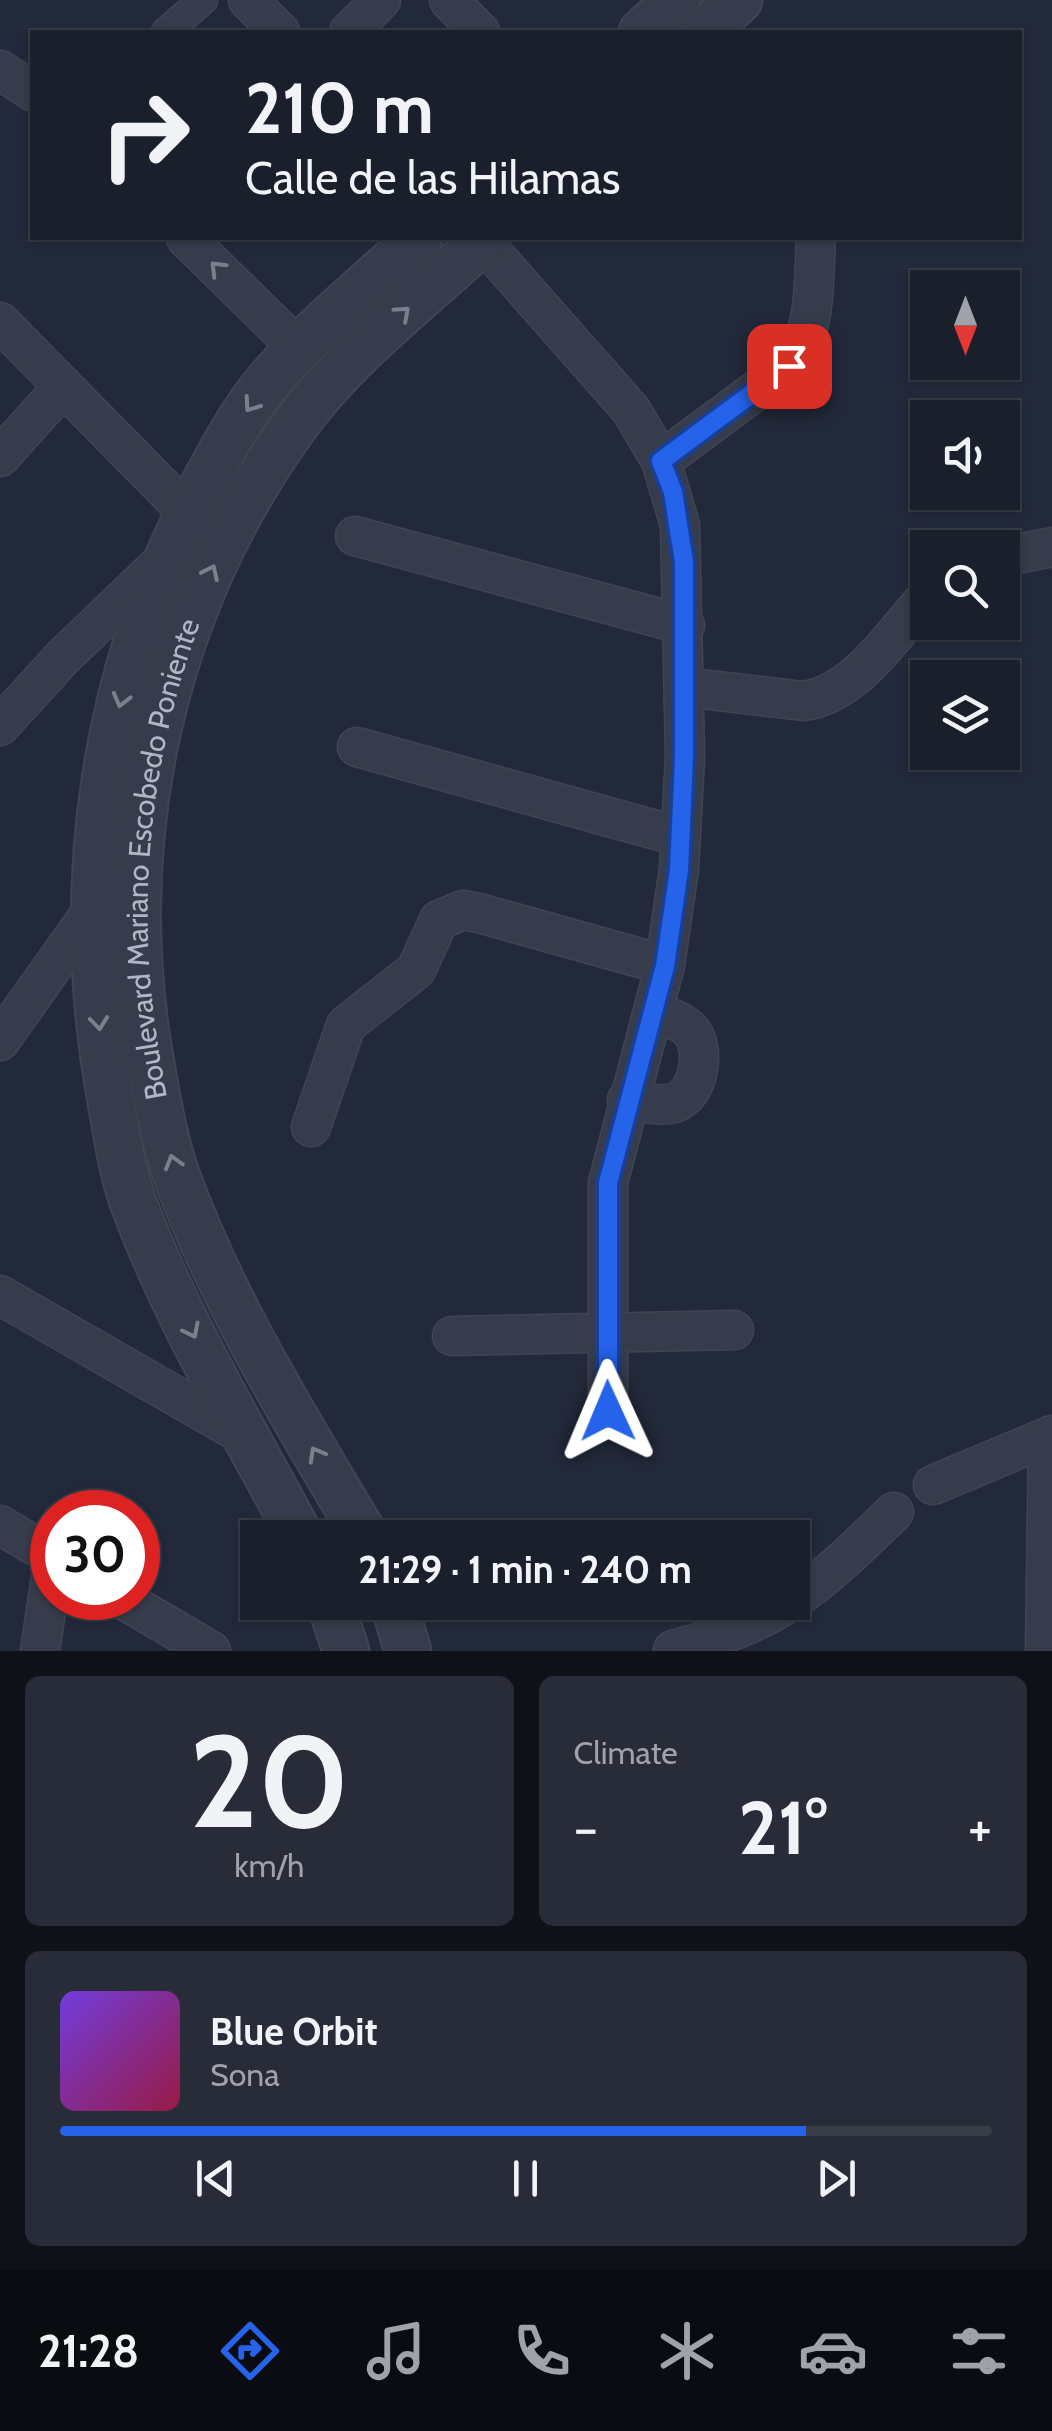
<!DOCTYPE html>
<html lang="en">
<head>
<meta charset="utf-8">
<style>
  body { margin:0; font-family:Cabin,sans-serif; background:#272c38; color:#f1f3f6; height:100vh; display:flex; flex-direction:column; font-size:38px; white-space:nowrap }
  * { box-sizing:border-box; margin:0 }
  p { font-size:32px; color:#9fa2a9 }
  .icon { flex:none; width:55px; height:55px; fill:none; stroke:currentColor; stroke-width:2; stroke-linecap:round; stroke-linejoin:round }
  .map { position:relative; height:1651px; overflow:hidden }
  .side { display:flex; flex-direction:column; gap:25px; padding:25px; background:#0e1118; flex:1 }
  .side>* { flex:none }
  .guide { position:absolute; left:30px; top:30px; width:992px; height:210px; border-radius:0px; box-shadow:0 2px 8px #0004,0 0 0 2px #383d48; background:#1a1f2c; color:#f1f3f6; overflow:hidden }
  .needle { width:65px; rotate:180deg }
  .fabs { position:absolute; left:910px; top:270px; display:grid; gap:20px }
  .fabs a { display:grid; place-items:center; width:110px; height:110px; border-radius:0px; background:#1a1f2c; box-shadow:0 2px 8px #0004,0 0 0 2px #383d48; font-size:50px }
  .speed { position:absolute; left:30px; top:1490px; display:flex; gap:20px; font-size:50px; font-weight:700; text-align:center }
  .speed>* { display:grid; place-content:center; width:130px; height:130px; border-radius:50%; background:#1a1f2c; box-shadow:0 2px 8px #0004,0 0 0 2px #383d48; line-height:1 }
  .speed .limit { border:15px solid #d22; background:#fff; color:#111 }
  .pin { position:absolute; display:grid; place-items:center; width:85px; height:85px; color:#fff; margin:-42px; border-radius:20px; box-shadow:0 5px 15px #0006 }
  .me { position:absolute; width:110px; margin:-55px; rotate:359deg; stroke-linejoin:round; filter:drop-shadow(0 0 8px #0008) }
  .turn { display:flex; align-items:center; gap:35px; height:210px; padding:0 50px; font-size:45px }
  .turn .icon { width:130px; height:130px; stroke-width:2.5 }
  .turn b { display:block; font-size:70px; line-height:85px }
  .big { font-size:75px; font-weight:700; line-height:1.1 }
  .side .widget { flex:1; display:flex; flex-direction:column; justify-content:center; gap:15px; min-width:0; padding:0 35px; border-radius:15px; background:#272c38 }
  .side .dial { align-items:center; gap:0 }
  .dial b { font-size:130px; line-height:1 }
  .song { display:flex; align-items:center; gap:30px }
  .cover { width:120px; height:120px; border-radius:15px; background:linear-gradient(135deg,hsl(260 70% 55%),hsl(340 70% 35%)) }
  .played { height:10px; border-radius:5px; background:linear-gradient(90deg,#2563eb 80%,#383d48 80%) }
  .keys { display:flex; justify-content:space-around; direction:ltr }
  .heat { display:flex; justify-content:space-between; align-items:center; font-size:55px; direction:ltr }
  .side .tiles { flex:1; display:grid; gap:25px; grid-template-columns:1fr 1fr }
  .widget:last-child { grid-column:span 2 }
  .trip { position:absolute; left:240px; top:1520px; width:570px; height:100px; border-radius:0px; background:#1a1f2c; box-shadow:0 2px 8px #0004,0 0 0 2px #383d48; font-weight:700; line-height:100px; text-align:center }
  .tab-bar { display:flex; height:160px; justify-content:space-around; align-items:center; background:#0a0c12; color:#9fa2a9 }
  .tab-bar .icon { width:70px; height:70px }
  .tab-bar .selected { color:#2563eb }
  .tab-bar b { font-size:45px; color:#f1f3f6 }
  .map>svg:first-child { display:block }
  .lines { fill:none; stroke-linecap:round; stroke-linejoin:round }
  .pedestrian-casing { stroke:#3f4554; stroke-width:31 }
  .minor-casing { stroke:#3f4554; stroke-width:41 }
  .tertiary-casing { stroke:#3f4554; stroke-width:49 }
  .pedestrian { stroke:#363c4b; stroke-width:28 }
  .minor { stroke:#363c4b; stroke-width:38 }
  .tertiary { stroke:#363c4b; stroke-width:45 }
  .oneway { stroke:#7a7f8f }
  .route-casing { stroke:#184099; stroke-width:25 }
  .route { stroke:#2563eb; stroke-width:18 }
  .labels { text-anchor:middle; stroke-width:10; stroke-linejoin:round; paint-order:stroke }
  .street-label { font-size:30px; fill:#b1b6c7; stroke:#1b212f }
</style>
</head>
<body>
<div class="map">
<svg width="1052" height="1651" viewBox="0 0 1052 1651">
  <rect width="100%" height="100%" fill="#22293a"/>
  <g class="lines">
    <!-- pedestrian casing -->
    <g class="pedestrian-casing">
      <path id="pedestrian" d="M166,32L203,0"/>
    </g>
    <!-- minor casing -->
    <g class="minor-casing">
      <path id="minor" d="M248,0L280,32
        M449,0L480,32
        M349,32L381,0
        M0,70L32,91
        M186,238L298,348
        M482,241L631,410L661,461L680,525L685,757L679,869L665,965L608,1183V1411
        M0,322L188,513
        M0,457L63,387
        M661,461L789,366C818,330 813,282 816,238
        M355,536L685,625
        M1002,557L1052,547
        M684,687L804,701C857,693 893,634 928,596
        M0,726L62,658L166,558
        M357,747L681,837
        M0,1041L92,911
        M627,1100C641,1102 660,1107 674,1103C700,1095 707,1046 689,1029C681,1020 665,1017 654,1012
        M311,1127L346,1025L416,970L439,920L463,910L479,913L665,965
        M0,1295L247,1437
        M452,1336L734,1330
        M933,1485L1052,1435
        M0,1525L52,1556
        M121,1598L211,1651
        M673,1650C782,1620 815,1589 894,1512
        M40,1651L52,1570
        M1045,1651L1048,1437"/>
    </g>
    <!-- tertiary casing -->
    <g class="tertiary-casing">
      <g id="tertiary">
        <path d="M642,32L677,0"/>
        <path d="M704,32L739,0"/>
        <path d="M301,1538C242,1427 175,1317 132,1199C121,1167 116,1129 110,1096C72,886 103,667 206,480C224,447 242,413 266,384C311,330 368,285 419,238"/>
        <path id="s1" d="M366,1538C297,1422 223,1303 177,1177C163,1137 156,1093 149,1052C113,834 163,609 293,428C345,355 421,299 486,238"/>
        <path d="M330,1602L346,1651"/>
        <path d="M393,1602L408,1651"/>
      </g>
    </g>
    <!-- pedestrian -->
    <use href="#pedestrian" class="pedestrian"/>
    <!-- minor -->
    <use href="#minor" class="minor"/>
    <!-- tertiary -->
    <use href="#tertiary" class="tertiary"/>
  </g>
  <!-- one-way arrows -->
  <defs><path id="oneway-chevron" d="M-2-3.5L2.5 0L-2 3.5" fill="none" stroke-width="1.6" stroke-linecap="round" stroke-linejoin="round" transform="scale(2.5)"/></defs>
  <g class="oneway">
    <use href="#oneway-chevron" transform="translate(217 268) rotate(-135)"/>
    <use href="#oneway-chevron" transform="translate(403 313) rotate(-42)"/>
    <use href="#oneway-chevron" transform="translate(251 405) rotate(125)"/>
    <use href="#oneway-chevron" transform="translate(211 572) rotate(-65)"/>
    <use href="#oneway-chevron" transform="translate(121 700) rotate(105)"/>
    <use href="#oneway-chevron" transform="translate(99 1023) rotate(84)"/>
    <use href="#oneway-chevron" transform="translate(173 1162) rotate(-106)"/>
    <use href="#oneway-chevron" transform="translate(192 1331) rotate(63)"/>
    <use href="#oneway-chevron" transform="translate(316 1454) rotate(-119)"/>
  </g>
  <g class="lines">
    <!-- route casing -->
    <g class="route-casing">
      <path id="route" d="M608,1411V1183L665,966L679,870L684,757V562L673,492L661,461L789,366"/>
    </g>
    <!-- route -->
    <use href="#route" class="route"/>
  </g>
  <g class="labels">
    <!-- street labels -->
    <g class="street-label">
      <text dy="10" stroke="none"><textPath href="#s1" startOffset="732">Boulevard Mariano Escobedo Poniente</textPath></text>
    </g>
  </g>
</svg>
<div class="fabs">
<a><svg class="needle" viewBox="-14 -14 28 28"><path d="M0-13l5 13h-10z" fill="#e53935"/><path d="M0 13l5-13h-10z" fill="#9fa2a9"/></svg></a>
<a><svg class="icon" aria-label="sound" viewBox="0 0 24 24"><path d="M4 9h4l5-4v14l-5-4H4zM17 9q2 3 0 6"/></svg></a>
<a><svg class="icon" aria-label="search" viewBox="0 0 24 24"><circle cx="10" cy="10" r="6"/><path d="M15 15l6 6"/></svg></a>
<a><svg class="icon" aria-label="layers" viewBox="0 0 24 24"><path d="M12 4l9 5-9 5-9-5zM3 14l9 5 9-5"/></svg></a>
</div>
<div class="speed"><div class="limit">30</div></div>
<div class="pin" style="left:789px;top:366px;background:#d93025"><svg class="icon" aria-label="arrive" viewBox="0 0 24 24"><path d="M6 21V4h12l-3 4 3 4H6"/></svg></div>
<svg class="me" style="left:608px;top:1411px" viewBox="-20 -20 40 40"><path d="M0-17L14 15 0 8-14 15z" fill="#2563eb" stroke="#fff" stroke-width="4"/></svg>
<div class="trip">21:29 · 1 min · 240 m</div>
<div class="guide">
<div class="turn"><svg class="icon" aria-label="right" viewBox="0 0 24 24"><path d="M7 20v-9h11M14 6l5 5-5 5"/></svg><div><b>210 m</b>Calle de las Hilamas</div></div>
</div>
</div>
<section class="side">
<div class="tiles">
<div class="widget dial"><b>20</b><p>km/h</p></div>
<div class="widget"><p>Climate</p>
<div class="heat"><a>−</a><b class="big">21°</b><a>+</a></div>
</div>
<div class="widget">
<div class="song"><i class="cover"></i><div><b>Blue Orbit</b><p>Sona</p></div></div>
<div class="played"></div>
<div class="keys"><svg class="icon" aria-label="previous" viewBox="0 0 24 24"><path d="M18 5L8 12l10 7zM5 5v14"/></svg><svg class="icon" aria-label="pause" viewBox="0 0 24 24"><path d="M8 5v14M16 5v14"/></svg><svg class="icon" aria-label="next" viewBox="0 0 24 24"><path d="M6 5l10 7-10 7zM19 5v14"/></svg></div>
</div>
</div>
</section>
<nav class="tab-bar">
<b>21:28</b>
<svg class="icon selected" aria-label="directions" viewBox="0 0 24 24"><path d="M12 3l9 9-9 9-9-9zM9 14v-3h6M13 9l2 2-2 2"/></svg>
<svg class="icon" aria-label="music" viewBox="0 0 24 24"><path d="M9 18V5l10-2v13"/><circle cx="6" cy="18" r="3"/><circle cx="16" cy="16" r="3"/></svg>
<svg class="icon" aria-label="phone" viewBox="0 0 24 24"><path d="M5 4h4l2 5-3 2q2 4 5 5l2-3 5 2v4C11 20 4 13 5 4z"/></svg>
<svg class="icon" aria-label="climate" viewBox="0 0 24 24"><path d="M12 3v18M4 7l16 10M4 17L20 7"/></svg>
<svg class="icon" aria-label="car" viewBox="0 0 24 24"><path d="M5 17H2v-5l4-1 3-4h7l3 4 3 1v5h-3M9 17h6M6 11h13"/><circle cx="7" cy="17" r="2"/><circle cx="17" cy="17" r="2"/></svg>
<svg class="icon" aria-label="filters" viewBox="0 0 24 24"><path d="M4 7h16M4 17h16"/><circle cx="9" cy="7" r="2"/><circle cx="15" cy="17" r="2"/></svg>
</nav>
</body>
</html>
